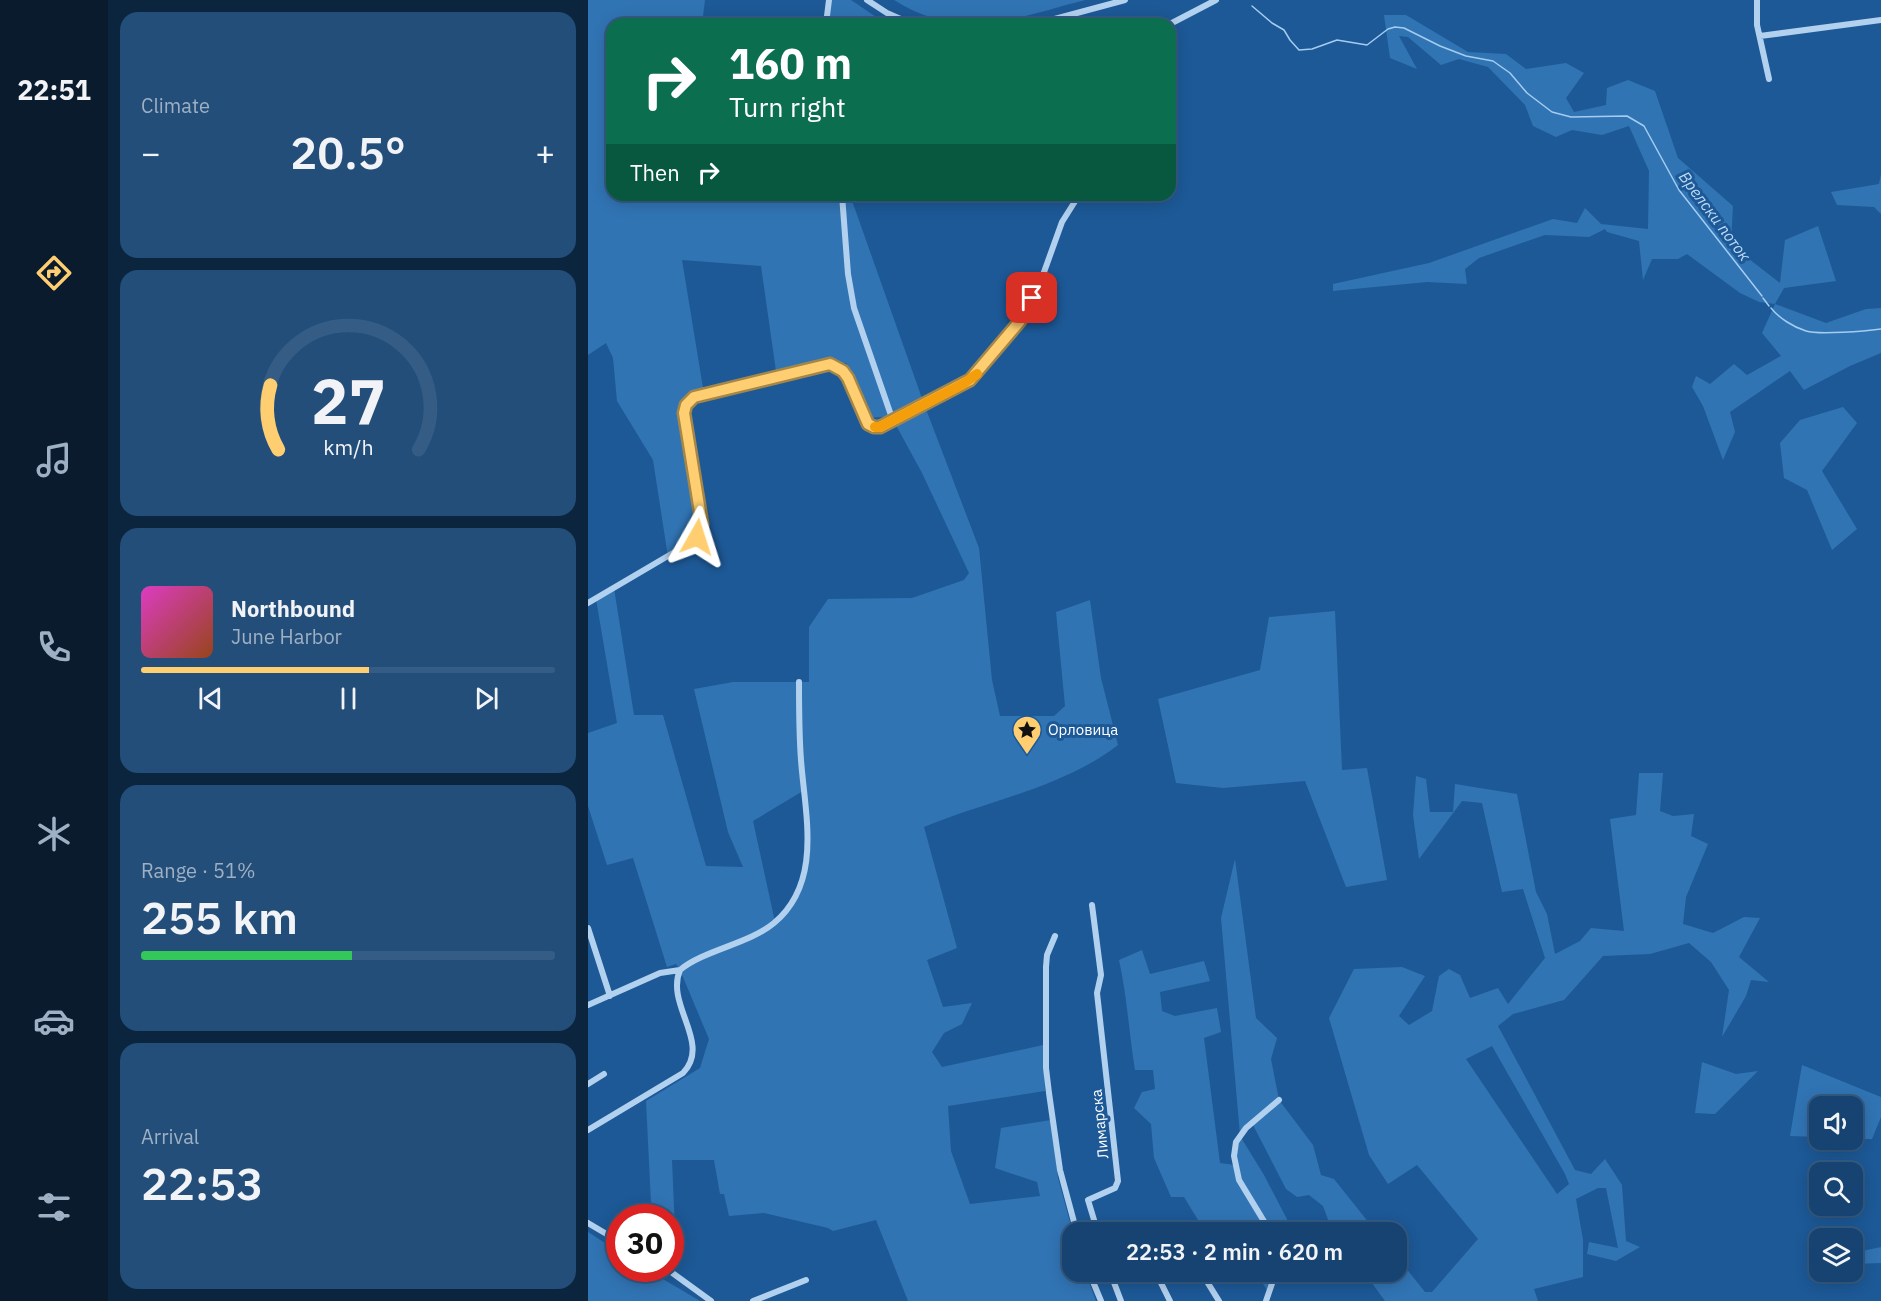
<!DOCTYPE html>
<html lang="en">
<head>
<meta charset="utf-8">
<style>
  body { margin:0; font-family:"IBM Plex Sans",sans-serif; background:#234e79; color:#f1f3f6; height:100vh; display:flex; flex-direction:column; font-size:22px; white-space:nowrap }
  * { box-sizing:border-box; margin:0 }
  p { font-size:20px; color:#9eb0c3 }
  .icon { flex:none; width:33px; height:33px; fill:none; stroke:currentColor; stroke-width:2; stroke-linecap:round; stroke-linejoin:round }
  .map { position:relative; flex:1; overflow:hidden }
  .panel { display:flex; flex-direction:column; gap:12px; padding:12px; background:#0c253e; width:480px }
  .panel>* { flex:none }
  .banner { position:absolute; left:18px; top:18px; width:570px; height:183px; border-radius:18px; box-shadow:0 3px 15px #0003,0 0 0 2px #355c84; background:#0b6e4f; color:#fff; overflow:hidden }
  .fabs { position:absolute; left:1221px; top:1096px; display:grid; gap:12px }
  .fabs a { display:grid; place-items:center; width:54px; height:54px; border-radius:12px; background:#164371; box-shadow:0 3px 15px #0003,0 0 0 2px #355c84; font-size:30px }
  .speed { position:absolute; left:18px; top:1204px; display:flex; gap:12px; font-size:30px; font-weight:700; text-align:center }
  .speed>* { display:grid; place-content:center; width:78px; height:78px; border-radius:50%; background:#164371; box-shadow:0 3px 15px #0003,0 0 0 2px #355c84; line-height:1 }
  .speed .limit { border:9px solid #d22; background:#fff; color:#111 }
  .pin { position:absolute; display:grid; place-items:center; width:51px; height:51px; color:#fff; margin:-26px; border-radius:12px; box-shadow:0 3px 9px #0006 }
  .me { position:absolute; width:66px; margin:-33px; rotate:6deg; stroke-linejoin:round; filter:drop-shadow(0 0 4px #0008) }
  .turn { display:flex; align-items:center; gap:21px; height:126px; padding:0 24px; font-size:27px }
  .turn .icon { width:78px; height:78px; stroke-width:2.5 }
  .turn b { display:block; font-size:42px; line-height:51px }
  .then { display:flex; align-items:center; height:57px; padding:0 24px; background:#0003; gap:12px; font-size:22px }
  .big { font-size:45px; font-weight:600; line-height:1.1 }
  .panel .tile { flex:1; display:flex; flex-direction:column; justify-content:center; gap:9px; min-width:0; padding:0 21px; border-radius:18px; background:#234e79 }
  .panel .dial { align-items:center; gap:0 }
  .dial svg { height:156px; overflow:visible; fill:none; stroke:#355c84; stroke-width:7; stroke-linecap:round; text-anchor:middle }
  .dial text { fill:#f1f3f6; stroke:none }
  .song { display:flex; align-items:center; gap:18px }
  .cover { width:72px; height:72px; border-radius:9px; background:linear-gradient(135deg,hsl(310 70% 55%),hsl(20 70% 35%)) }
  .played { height:6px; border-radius:3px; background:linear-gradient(90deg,#fece71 55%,#355c84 55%) }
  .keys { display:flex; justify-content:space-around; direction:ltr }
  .heat { display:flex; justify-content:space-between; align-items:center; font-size:33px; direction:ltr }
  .charge { height:9px; border-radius:4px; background:linear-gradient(90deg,#34c759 51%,#355c84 0) }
  .trip { position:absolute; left:474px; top:1222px; width:345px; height:60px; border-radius:18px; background:#164371; box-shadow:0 3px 15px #0003,0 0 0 2px #355c84; font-weight:600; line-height:60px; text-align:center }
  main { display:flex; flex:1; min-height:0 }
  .dock { display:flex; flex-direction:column; width:108px; justify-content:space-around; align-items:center; background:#091b2d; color:#9eb0c3 }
  .dock .icon { width:42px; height:42px }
  .dock .current { color:#fece71 }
  .dock b { font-size:27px; color:#f1f3f6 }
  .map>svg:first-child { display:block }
  .green { fill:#3174b4; fill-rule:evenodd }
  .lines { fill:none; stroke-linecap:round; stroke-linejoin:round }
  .stream { stroke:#a5ccf1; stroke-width:1.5 }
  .minor { stroke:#b2d1ef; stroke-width:6 }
  .route-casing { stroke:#a58649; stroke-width:15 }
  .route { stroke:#fece71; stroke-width:10 }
  .slow { stroke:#f59e0b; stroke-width:10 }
  .labels { text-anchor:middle; stroke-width:6; stroke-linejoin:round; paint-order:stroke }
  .poi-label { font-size:15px; fill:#fff; stroke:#1d5997; text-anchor:start }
  .street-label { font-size:15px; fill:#fff; stroke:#1d5997 }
  .water-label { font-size:16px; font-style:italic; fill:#bedbf6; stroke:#1d5997 }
</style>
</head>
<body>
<main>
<nav class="dock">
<b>22:51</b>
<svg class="icon current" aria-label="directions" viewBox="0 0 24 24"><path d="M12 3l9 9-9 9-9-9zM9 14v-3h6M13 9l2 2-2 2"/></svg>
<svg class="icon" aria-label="music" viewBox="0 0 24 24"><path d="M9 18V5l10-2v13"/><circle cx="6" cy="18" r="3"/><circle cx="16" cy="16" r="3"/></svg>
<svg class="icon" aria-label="phone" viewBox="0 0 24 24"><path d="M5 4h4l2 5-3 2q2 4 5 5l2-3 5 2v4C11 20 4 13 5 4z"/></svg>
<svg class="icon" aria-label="climate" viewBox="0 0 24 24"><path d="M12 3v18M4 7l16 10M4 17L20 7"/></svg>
<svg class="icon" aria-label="car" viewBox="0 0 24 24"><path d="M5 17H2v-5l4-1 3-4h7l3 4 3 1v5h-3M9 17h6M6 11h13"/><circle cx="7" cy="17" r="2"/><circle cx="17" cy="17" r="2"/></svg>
<svg class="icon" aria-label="filters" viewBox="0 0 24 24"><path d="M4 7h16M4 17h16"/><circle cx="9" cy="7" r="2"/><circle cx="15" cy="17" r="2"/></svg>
</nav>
<section class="panel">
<div class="tile"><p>Climate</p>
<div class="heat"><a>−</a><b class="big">20.5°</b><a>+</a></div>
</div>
<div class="tile dial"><svg viewBox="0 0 100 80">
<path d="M14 69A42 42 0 1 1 86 69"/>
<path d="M14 69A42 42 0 0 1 10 36" stroke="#fece71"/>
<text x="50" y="56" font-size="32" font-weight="700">27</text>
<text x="50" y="72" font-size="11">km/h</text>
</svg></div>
<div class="tile">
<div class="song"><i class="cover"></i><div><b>Northbound</b><p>June Harbor</p></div></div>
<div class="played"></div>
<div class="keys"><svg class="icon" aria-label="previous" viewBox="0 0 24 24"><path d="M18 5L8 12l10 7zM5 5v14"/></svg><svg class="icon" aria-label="pause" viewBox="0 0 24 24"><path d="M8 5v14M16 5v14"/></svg><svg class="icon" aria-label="next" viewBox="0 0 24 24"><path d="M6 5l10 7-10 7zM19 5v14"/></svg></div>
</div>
<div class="tile"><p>Range · 51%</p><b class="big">255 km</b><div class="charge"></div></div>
<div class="tile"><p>Arrival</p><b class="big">22:53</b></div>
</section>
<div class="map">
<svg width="1293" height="1301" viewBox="0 0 1293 1301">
  <rect width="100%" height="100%" fill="#1d5997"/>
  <!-- green -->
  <path class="green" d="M0,0H117L114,24H24V195H262L336,404L391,548L404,680L412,716H466L477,706L468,612L502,600L513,678L530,745C474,788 399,801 336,827L369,948L339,960L355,1007L384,1003L374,1024L356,1033L344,1052L354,1067L455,1045L457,1091L360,1106L363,1151L382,1204L452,1196L449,1182L407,1168L413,1128L463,1120L470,1178L485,1233L484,1272H497L508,1301H320L288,1220L245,1231L240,1228L176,1213L141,1216L136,1194H132L126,1160H84L87,1230L83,1225L82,1218H77L63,1203L58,1101L112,1068L121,1039L92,970L88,964L79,967L45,858L19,865L0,806V733L29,723L8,599L26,588L46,715H75L118,866L155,867L140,832L106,689L145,682H221V627L240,599L324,598L376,580L381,573L334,473L303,416L282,418L258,363L238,364L189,378L173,266L94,260L116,394L101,401L96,413L114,524L109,537L80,557L65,460L29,401L25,358L18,343L0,355ZM215,791L219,861L207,900L187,922L165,821Z
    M240,0H263L297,23L238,24Z
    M306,0H497C427,18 373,42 306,0Z
    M796,15H818L880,52L918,54L938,69L978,63L996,73L978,98L986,112L1018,105L1019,88L1040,80L1067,91L1090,158L1145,206L1143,245L1192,283L1197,240L1230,226L1248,281L1196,288L1187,304L1238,323L1278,309L1293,308V353L1262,366L1216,390L1202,371L1142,412L1147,432L1135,460L1115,406L1104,387L1108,376L1122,384L1146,364L1159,375L1193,356L1174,333L1187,304L1171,302L1152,293L1099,254L1090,259H1064L1055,280L1051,241L1019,232L1017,229L1001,237L957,235L891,258L877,269L879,284L839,282L745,291V284L841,263L965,219L989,223L997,208L1013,224L1060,229L1061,171L1041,126L1014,135L984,130L968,137L945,126L937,105L900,67L871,59L853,65L820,37L811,36L829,69L802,58Z
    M1293,174V214L1286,207L1249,205L1243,192L1291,184Z
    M1255,407L1269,423L1234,471L1269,529L1244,550L1219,490L1196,478L1192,443L1212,420Z
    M747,611L754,770L779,768L799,880L758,887L717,781L635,788L588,783L570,699L672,670L681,617Z
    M1051,773H1075L1072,811L1085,816L1106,814L1103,836L1120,844L1098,897L1095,924L1125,933L1156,917L1172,918L1151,957L1181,982L1163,980L1158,996L1134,1037L1141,990L1123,962L1101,943L1062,954L1015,956L976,1000L925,1014L910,1026L987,1170L1003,1174L1017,1159L1034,1185L1038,1241L1052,1247L1028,1261L999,1254L1001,1242L1030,1248L1018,1188H1010L988,1199L995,1240V1277L946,1289L950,1301H797L776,1272H808L809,1257L837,1292H844L890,1239L829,1165L800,1184L781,1155L741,1018L766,969L814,967L837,976L811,1016L821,1025L844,1011L851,976L861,969L872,975L882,998L910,988L920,1004L957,958L935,889L914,892L894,803L874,801L831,859L825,815L828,776L838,779L842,812H865L867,784L929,794L948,892L959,914L967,954L992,941L1003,928L1036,931L1022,819L1048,815ZM904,1046L977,1174L981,1184L969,1194L878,1059Z
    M647,859L668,1018L689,1038L683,1059L691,1100L725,1145L733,1175L746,1179L789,1233H745L735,1206L721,1195L709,1197L698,1189L664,1123L652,1136L676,1175L702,1225L689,1233H618L596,1197H583L566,1158L563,1124L546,1108L554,1092L567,1089L565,1070H547C541,1033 539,996 531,960L554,950L562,974L616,961L622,981L572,992L574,1011L587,1016L629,1008L633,1032L616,1038L632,1163L647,1165L652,1135L633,918Z
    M1114,1062L1148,1074L1170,1071L1127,1114L1107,1113Z
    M1214,1065L1293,1097V1117L1284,1139H1265L1264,1107H1232L1231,1137L1202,1136Z
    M0,1232L31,1252L32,1269H58L112,1301H0Z
    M1293,1247V1263L1265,1264V1253Z
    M667,1272H688L681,1293Z"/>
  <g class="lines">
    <!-- stream -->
    <path class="stream" d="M664,6L684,23L696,30L702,40L711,50L724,49L749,40L779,45L800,29L807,27L816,28L852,46L878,56L905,61L922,73L939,93L964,112L983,117L1039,116L1056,126L1091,190L1174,296
      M1175,298L1181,306
      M1183,308C1191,318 1205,327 1218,331C1231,335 1278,331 1293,329"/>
    <!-- minor -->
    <path class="minor" d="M279,0L299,13L324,24
      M1169,0V25L1181,79
      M238,24L241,0
      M448,24L537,0
      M582,24L628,0
      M1172,36L1293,20
      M254,195L260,274L266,308L305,421
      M0,603L102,543C114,534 115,525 112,510L96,413L98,405L106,397L189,378L238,364L248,367L260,378L277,420L283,426L292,427L327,410L375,384L389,374L432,321L438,310L451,286L474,222L491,195
      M504,905L513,975L509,993L530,1181L527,1188L500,1200L510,1233
      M0,928L22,996
      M467,936L459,955L458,967V1068L461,1093L472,1170L489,1233
      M0,1005L72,973L92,970
      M0,1084L16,1074
      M0,1130L95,1073C124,1043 77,1005 92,970C116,950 161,944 186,923C235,882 217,815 213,760C211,734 211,708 211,682
      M0,1223L32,1242
      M683,1233L651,1180L646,1156L648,1142L658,1128L691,1100
      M79,1269L123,1301
      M501,1272L513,1301
      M522,1272L533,1301
      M613,1272L631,1301
      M572,1281L582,1301
      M165,1301L218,1280
      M678,1301L688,1272"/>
  </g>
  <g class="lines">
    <!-- route casing -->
    <g class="route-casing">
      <path id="route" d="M109,537L114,524L96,413L98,405L106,397L242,364L255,371L260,378L280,424L286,427H292L382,380L432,321L444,298"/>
    </g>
    <!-- route -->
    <use href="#route" class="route"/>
    <!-- slow -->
    <path class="slow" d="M287,427H292L375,384L389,374"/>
  </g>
  <!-- icons -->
  <defs>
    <g id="sight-pin" transform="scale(1.5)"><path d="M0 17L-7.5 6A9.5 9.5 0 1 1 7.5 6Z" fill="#fece71" stroke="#1d5997"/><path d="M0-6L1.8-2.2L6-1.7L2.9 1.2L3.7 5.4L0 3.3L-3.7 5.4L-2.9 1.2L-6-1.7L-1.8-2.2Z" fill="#111"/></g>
  </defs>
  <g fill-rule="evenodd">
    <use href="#sight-pin" x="439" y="730"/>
  </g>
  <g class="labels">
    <!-- poi labels -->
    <g class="poi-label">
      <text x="460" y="735">Орловица</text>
    </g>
    <!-- street labels -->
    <g class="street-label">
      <text transform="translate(512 1124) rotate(-96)" y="5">Лимарска</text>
    </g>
    <!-- water labels -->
    <g class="water-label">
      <text transform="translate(1127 216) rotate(53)" y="6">Врелски поток</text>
    </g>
  </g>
</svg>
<div class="fabs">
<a><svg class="icon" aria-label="sound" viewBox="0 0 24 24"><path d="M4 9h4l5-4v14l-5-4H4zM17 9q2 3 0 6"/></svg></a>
<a><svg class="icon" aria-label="search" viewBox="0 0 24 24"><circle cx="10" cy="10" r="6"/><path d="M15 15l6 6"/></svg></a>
<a><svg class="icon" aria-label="layers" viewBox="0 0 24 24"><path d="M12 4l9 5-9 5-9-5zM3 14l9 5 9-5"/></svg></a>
</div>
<div class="speed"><div class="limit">30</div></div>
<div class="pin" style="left:444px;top:298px;background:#d93025"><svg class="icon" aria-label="arrive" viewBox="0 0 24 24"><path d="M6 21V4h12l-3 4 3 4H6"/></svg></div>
<svg class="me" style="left:109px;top:537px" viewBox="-20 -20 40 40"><path d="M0-17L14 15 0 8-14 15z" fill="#fece71" stroke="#fff" stroke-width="4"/></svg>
<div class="trip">22:53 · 2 min · 620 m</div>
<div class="banner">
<div class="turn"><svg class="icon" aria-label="right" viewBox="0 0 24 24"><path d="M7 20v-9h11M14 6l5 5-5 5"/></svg><div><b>160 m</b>Turn right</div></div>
<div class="then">Then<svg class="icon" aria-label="right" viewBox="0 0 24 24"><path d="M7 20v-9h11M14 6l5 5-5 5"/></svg></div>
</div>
</div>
</main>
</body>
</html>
